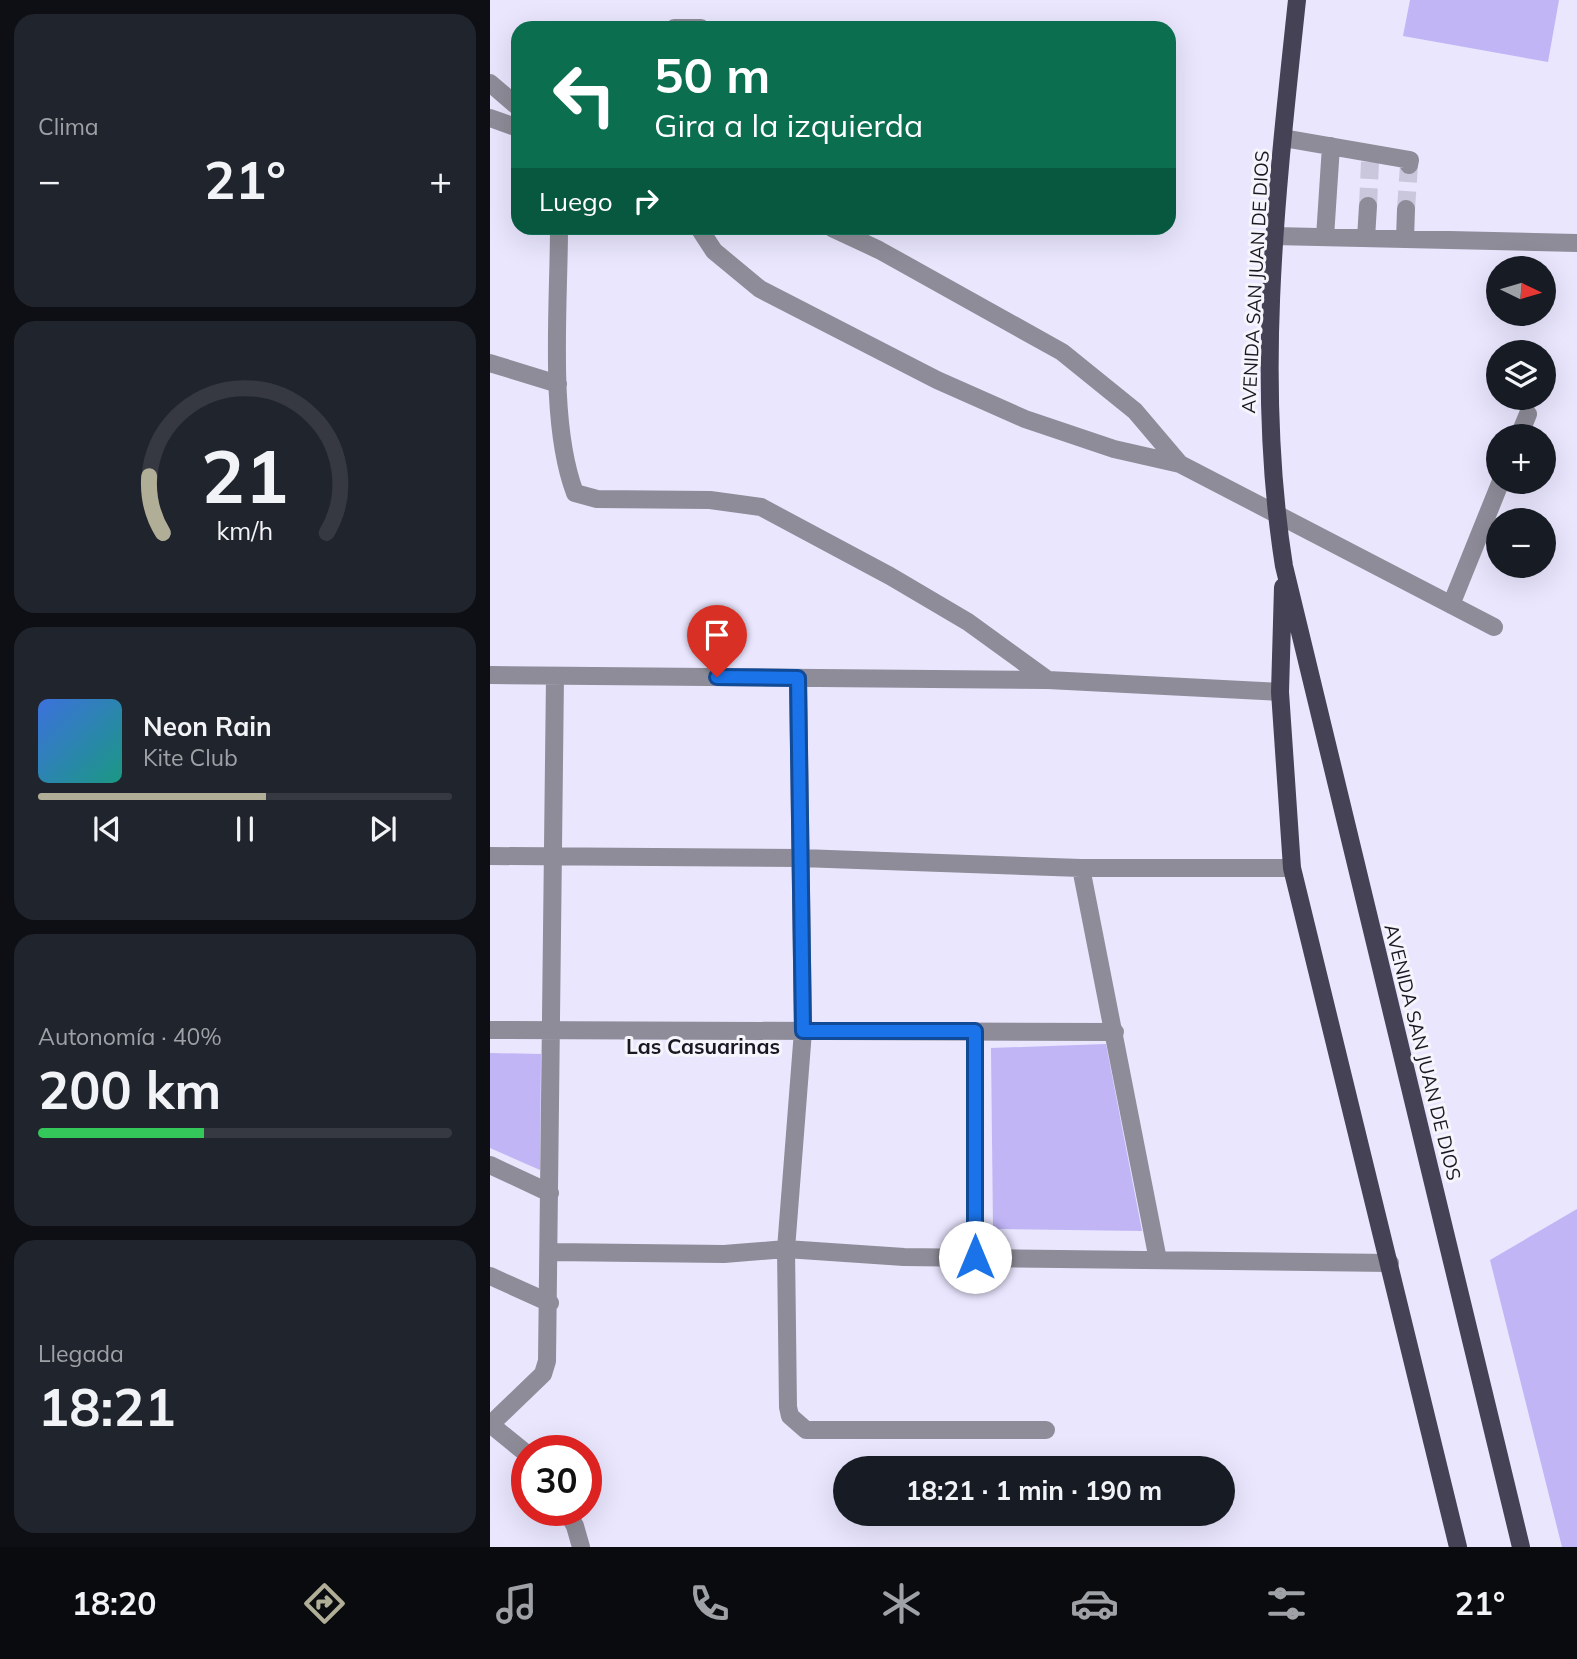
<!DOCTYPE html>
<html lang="es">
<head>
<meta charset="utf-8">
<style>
  body { margin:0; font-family:Mulish,sans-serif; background:#20242c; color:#f1f3f6; height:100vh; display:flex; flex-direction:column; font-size:26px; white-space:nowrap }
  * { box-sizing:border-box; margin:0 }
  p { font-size:23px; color:#9ea1a6 }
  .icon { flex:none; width:38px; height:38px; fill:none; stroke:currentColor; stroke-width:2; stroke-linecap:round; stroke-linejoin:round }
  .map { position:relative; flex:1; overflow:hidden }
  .details { display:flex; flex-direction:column; gap:14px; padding:14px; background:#0d0f14; width:490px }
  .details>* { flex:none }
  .top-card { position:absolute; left:21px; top:21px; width:665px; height:214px; border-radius:21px; box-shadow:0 7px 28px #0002; background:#0b6e4f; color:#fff; overflow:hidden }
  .needle { width:46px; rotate:95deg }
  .fabs { position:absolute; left:996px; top:256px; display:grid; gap:14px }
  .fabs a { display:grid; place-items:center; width:70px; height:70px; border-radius:50%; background:#171b24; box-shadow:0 7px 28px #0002; font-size:35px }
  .speed { position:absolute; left:21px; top:1435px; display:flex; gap:14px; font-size:35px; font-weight:700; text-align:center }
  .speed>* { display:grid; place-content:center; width:91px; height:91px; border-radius:50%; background:#171b24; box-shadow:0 7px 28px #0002; line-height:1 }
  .speed .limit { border:10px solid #d22; background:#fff; color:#111 }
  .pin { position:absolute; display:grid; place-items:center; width:60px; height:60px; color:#fff; margin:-72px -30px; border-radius:50% 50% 50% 0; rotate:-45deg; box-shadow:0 0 7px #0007 }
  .pin .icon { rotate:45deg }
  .me { position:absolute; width:77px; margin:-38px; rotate:0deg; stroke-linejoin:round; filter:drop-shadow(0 0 5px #0008) }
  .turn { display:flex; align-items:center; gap:24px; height:147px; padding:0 28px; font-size:32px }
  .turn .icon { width:91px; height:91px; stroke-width:2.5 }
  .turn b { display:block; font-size:49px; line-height:60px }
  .then { display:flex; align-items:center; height:66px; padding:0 28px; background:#0003; gap:14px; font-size:26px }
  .big { font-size:52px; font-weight:700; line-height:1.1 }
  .details .tile { flex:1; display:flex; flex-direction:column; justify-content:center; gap:10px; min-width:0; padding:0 24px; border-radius:21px; background:#20242c }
  .details .dial { align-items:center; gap:0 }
  .dial svg { height:182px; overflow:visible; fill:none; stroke:#363941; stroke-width:7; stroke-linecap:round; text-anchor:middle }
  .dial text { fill:#f1f3f6; stroke:none }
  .song { display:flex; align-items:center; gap:21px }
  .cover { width:84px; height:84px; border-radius:10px; background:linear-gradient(135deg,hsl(220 70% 55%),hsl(170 70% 35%)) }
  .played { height:7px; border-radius:4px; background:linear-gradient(90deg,#b1ae98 55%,#363941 55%) }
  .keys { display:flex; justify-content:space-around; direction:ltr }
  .heat { display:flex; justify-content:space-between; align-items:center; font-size:38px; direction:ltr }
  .charge { height:10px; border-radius:5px; background:linear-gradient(90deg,#34c759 40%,#363941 0) }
  .trip { position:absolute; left:343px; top:1456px; width:402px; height:70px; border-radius:35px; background:#171b24; box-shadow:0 7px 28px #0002; font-weight:700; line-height:70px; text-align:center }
  .tabs { display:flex; height:112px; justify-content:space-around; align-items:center; background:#090b0e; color:#9ea1a6 }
  .tabs .icon { width:49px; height:49px }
  .tabs .on { color:#b1ae98 }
  .tabs b { font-size:32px; color:#f1f3f6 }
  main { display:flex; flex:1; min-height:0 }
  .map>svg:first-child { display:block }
  .green { fill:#c1b5f6 }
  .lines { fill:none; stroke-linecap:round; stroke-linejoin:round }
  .minor-tunnel { stroke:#cac7dd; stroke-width:18; stroke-dasharray:18 9; stroke-linecap:butt }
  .minor { stroke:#8e8c98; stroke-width:18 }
  .major { stroke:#454256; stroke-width:18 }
  .route-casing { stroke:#114b97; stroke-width:18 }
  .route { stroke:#1a73e8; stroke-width:12 }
  .labels { text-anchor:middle; stroke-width:6; stroke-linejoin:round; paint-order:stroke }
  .street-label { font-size:19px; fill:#1a1823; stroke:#f6f5fc }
  .neighbourhood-label { font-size:21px; font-weight:bold; fill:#1a1823; stroke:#f6f5fc }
</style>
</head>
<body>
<main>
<section class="details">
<div class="tile"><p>Clima</p>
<div class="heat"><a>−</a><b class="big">21°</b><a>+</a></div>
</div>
<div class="tile dial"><svg viewBox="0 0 100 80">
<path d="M14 69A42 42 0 1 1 86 69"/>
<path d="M14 69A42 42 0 0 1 8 44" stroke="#b1ae98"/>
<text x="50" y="56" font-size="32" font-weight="700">21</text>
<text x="50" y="72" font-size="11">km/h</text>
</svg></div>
<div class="tile">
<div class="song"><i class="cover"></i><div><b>Neon Rain</b><p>Kite Club</p></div></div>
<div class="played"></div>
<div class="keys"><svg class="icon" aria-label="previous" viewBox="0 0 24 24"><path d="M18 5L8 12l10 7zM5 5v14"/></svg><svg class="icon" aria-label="pause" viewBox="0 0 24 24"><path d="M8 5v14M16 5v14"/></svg><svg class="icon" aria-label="next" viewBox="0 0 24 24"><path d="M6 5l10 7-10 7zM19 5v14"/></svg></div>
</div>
<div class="tile"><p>Autonomía · 40%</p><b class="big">200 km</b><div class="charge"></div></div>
<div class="tile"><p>Llegada</p><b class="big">18:21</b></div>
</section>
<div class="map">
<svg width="1087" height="1547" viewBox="0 0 1087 1547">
  <rect width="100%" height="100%" fill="#e9e6fe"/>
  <!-- green -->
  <path class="green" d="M920,0H1069L1058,62L913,36Z
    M616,1044L652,1231L503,1229L501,1048Z
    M0,1053L51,1054L50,1170L0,1148Z
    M1087,1209V1547H1072L1000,1260Z"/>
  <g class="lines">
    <!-- minor-tunnel -->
    <path class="minor-tunnel" d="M878,206L880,162
      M916,209L919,165"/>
    <!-- minor -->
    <path class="minor" d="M184,28H211
      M0,83L28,107
      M0,118L28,128
      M793,138L920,160L919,165
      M69,228C69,305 58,422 85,493L107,499L220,500L271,507L400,576L478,622L558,680
      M209,228L224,251L270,289L447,380L535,419L624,449L690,464L1004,627
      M342,228L389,250L572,352L645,411L690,464
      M784,236L1087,243
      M835,237L841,146
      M876,238L878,206
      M915,239L916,209
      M0,363L68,384
      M1029,436L1038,414
      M961,605L1011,481
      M0,675L558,680L790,692
      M308,678L313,1031L296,1249L298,1407L300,1416L316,1430H556
      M0,856L311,858L591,868H802
      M591,868L668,1260
      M0,1030L625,1032
      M0,1165L60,1193
      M60,1252L234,1254L296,1249L414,1257L900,1263
      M485,1257V1031
      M0,1276L60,1303
      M0,1424L37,1454
      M1,1424L53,1374L57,1361L65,676
      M76,1510L85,1526L91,1547"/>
    <!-- major -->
    <path class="major" d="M807,0C787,188 764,378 794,566L1031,1547
      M793,587L790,692L802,868L968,1547"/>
  </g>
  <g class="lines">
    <!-- route casing -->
    <g class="route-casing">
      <path id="route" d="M227,677L308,678L313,1031H485V1257"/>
    </g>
    <!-- route -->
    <use href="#route" class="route"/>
  </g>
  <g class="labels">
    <!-- street labels -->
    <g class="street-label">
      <text transform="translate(765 282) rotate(-87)" y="7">AVENIDA SAN JUAN DE DIOS</text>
      <text transform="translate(933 1052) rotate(76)" y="7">AVENIDA SAN JUAN DE DIOS</text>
    </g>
    <!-- neighbourhood labels -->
    <g class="neighbourhood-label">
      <text x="213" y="1054">Las Casuarinas</text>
    </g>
  </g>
</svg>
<div class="fabs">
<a><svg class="needle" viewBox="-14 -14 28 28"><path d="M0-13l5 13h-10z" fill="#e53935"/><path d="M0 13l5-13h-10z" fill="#9ea1a6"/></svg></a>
<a><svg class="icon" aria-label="layers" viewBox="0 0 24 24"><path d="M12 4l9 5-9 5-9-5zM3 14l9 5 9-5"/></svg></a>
<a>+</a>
<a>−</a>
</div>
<div class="speed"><div class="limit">30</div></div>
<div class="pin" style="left:227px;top:677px;background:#d93025"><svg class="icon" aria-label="arrive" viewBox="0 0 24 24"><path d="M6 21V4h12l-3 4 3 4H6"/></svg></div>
<svg class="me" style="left:485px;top:1257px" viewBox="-20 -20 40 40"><circle r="19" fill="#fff"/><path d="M0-13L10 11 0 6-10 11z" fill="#1a73e8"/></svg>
<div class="trip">18:21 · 1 min · 190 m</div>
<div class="top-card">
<div class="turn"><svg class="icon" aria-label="left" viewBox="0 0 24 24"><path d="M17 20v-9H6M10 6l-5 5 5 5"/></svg><div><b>50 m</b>Gira a la izquierda</div></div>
<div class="then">Luego<svg class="icon" aria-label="right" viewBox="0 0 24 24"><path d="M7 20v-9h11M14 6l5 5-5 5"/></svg></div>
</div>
</div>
</main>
<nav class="tabs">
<b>18:20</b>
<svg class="icon on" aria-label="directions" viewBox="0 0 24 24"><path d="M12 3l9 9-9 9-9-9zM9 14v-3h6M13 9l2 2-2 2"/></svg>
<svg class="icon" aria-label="music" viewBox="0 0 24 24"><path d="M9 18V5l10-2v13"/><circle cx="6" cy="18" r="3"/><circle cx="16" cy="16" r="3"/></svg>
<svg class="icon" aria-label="phone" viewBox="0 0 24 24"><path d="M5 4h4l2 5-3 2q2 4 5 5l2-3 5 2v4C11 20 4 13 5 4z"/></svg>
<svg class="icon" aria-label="climate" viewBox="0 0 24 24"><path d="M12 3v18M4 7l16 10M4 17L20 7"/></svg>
<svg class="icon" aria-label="car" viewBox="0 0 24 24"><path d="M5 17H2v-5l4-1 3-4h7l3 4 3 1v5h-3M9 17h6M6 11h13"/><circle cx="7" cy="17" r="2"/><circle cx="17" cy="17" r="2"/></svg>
<svg class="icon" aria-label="filters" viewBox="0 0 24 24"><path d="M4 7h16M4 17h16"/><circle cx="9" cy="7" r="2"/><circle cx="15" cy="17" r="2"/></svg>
<b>21°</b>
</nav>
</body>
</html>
